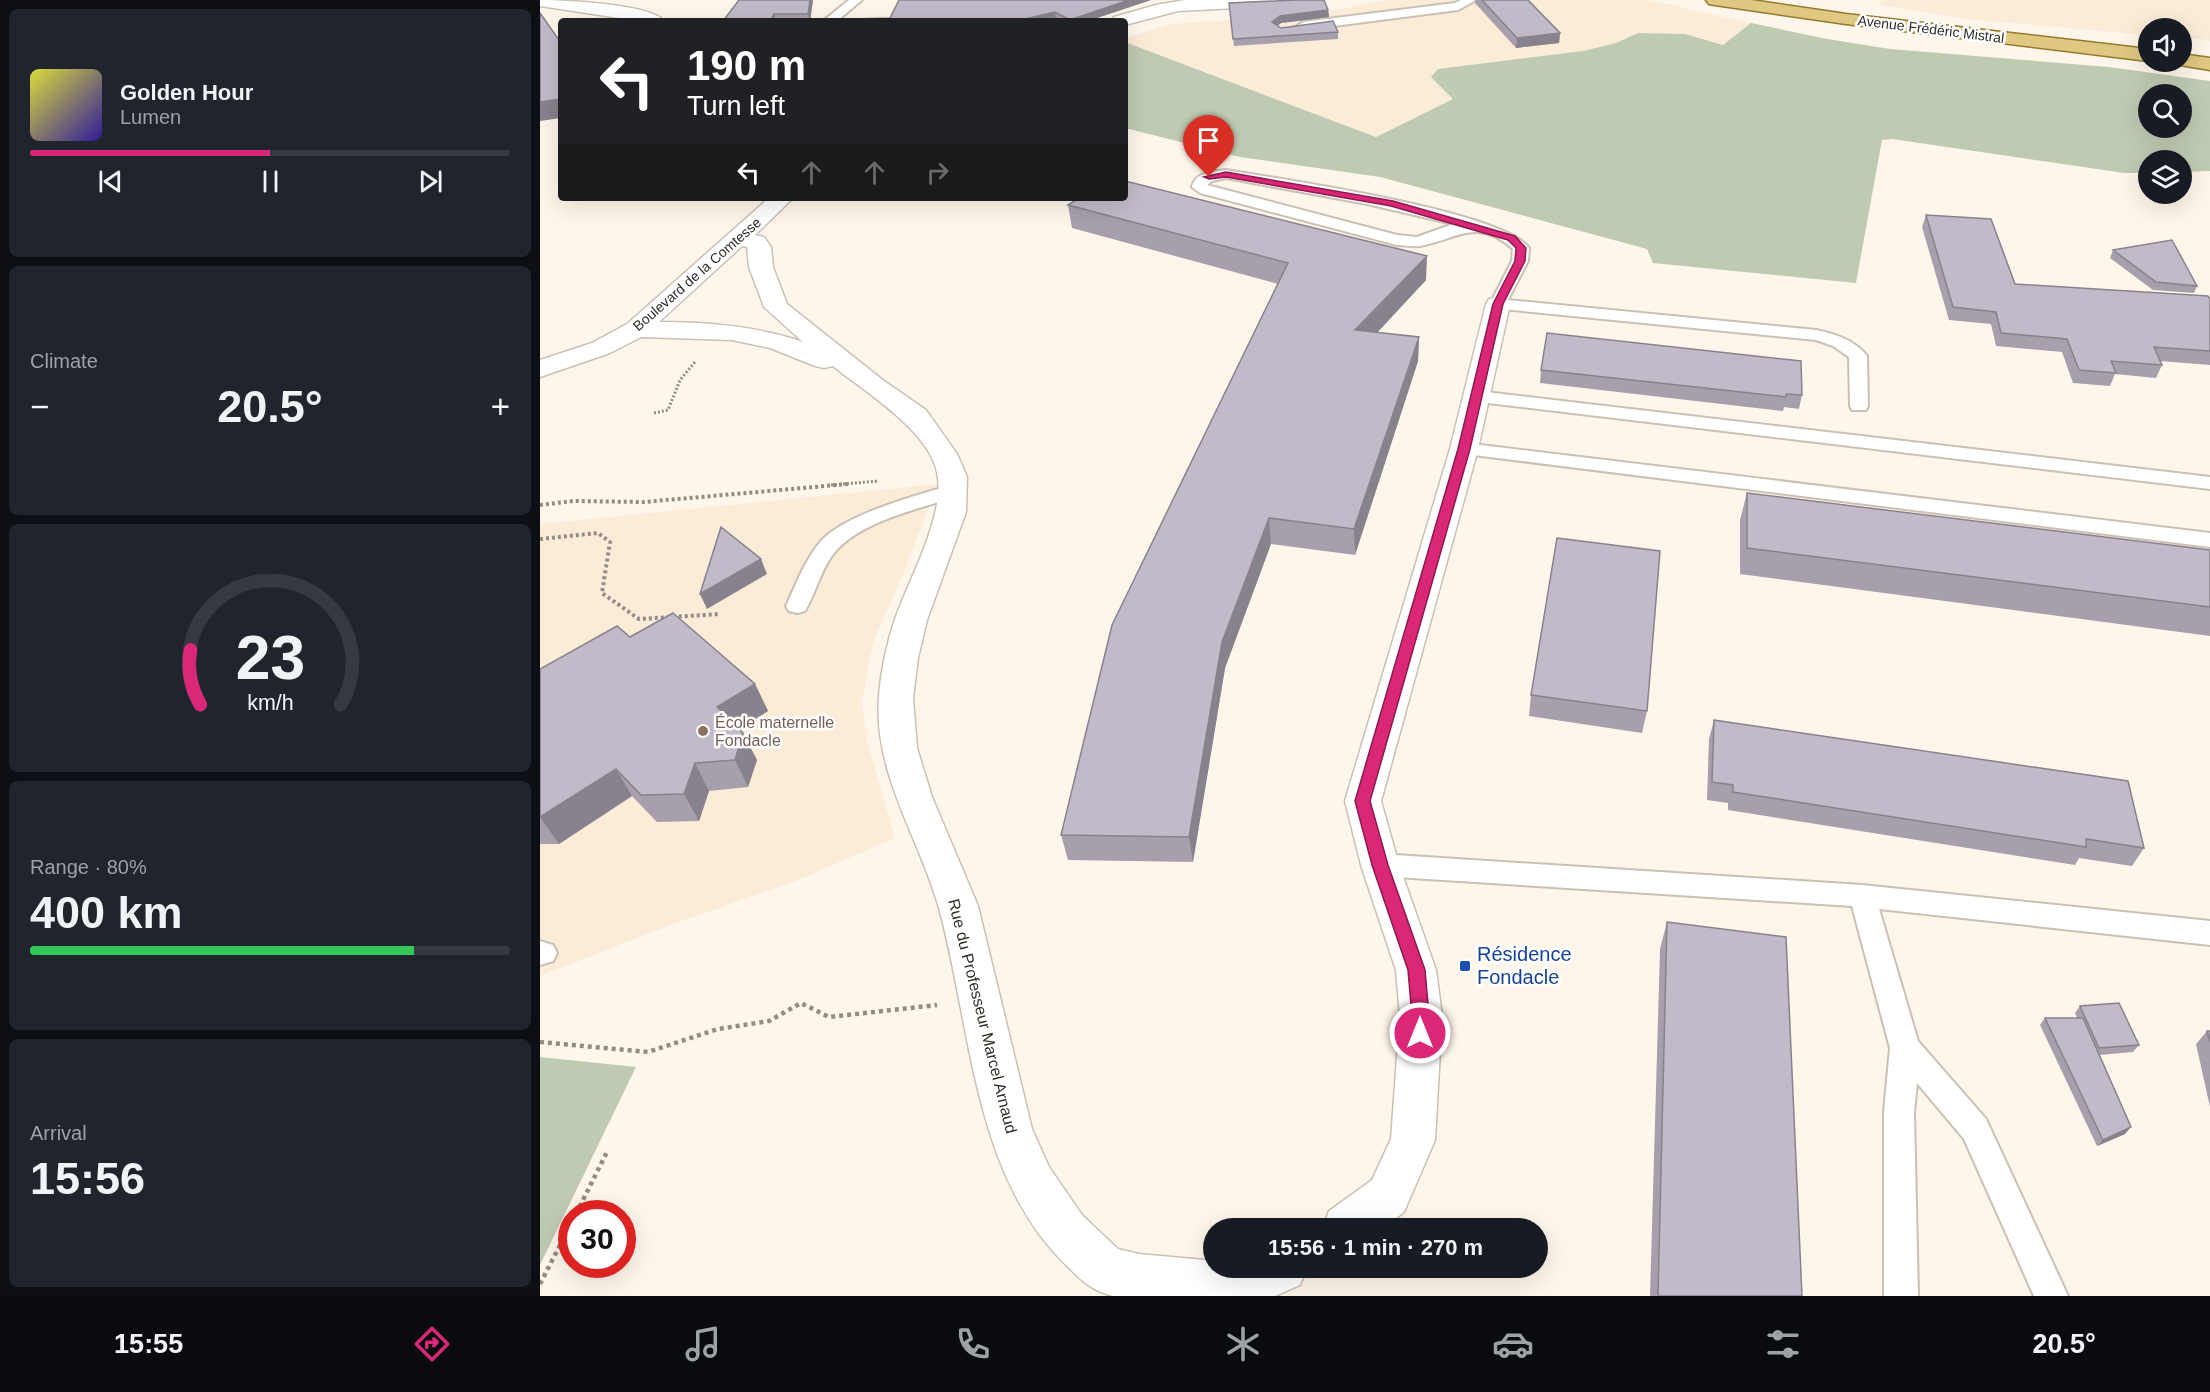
<!DOCTYPE html>
<html lang="en">
<head>
<meta charset="utf-8">
<style>
  body { margin:0; font-family:Helvetica,sans-serif; background:#20242c; color:#f1f3f6; height:100vh; display:flex; flex-direction:column; font-size:22px; white-space:nowrap }
  * { box-sizing:border-box; margin:0 }
  p { font-size:20px; color:#9ea1a6 }
  .icon { flex:none; width:33px; height:33px; fill:none; stroke:currentColor; stroke-width:2; stroke-linecap:round; stroke-linejoin:round }
  .map { position:relative; flex:1; overflow:hidden }
  .side { display:flex; flex-direction:column; gap:9px; padding:9px; background:#0d0f14; width:540px }
  .side>* { flex:none }
  .hud { position:absolute; left:18px; top:18px; width:570px; height:183px; border-radius:6px; box-shadow:0 6px 24px #0002; background:#202124; color:#fff; overflow:hidden }
  .controls { position:absolute; left:1598px; top:18px; display:grid; gap:12px }
  .controls a { display:grid; place-items:center; width:54px; height:54px; border-radius:50%; background:#171b24; box-shadow:0 6px 24px #0002; font-size:30px }
  .speed { position:absolute; left:18px; top:1200px; display:flex; gap:12px; font-size:30px; font-weight:700; text-align:center }
  .speed>* { display:grid; place-content:center; width:78px; height:78px; border-radius:50%; background:#171b24; box-shadow:0 6px 24px #0002; line-height:1 }
  .speed .limit { border:9px solid #d22; background:#fff; color:#111 }
  .pin { position:absolute; display:grid; place-items:center; width:51px; height:51px; color:#fff; margin:-62px -26px; border-radius:50% 50% 50% 0; rotate:-45deg; box-shadow:0 0 6px #0007 }
  .pin .icon { rotate:45deg }
  .me { position:absolute; width:66px; margin:-33px; rotate:0deg; stroke-linejoin:round; filter:drop-shadow(0 0 4px #0008) }
  .turn { display:flex; align-items:center; gap:21px; height:126px; padding:0 30px; font-size:27px }
  .turn .icon { width:78px; height:78px; stroke-width:2.5 }
  .turn b { display:block; font-size:42px; line-height:51px }
  .lanes { display:flex; align-items:center; height:57px; padding:0 30px; background:#0003; justify-content:center; gap:30px; direction:ltr }
  .lanes .off { opacity:.35 }
  .big { font-size:45px; font-weight:600; line-height:1.1 }
  .side .tile { flex:1; display:flex; flex-direction:column; justify-content:center; gap:9px; min-width:0; padding:0 21px; border-radius:9px; background:#20242c }
  .side .dial { align-items:center; gap:0 }
  .dial svg { height:156px; overflow:visible; fill:none; stroke:#363941; stroke-width:7; stroke-linecap:round; text-anchor:middle }
  .dial text { fill:#f1f3f6; stroke:none }
  .song { display:flex; align-items:center; gap:18px }
  .cover { width:72px; height:72px; border-radius:9px; background:linear-gradient(135deg,hsl(60 70% 55%),hsl(250 70% 35%)) }
  .played { height:6px; border-radius:3px; background:linear-gradient(90deg,#db2777 50%,#363941 50%) }
  .keys { display:flex; justify-content:space-around; direction:ltr }
  .heat { display:flex; justify-content:space-between; align-items:center; font-size:33px; direction:ltr }
  .charge { height:9px; border-radius:4px; background:linear-gradient(90deg,#34c759 80%,#363941 0) }
  .trip { position:absolute; left:663px; top:1218px; width:345px; height:60px; border-radius:30px; background:#171b24; box-shadow:0 6px 24px #0002; font-weight:600; line-height:60px; text-align:center }
  .tab-bar { display:flex; height:96px; justify-content:space-around; align-items:center; background:#090b0e; color:#9ea1a6 }
  .tab-bar .icon { width:42px; height:42px }
  .tab-bar .current { color:#db2777 }
  .tab-bar b { font-size:27px; color:#f1f3f6 }
  main { display:flex; flex:1; min-height:0 }
  .map>svg:first-child { display:block }
  .built { fill:#fbecd8 }
  .green { fill:#bfcab3; fill-rule:evenodd }
  .lines { fill:none; stroke-linecap:round; stroke-linejoin:round }
  .lane-casing { stroke:#cac0b3; stroke-width:4 }
  .street-casing { stroke:#cac0b3; stroke-width:3 }
  .primary-casing { stroke:#947a2d; stroke-width:3 }
  .path-far2 { stroke:#938c84; stroke-width:3; stroke-dasharray:2 2; stroke-linecap:butt }
  .path-far1 { stroke:#938c84; stroke-width:4; stroke-dasharray:3 3; stroke-linecap:butt }
  .path { stroke:#938c84; stroke-width:4.5; stroke-dasharray:4 4; stroke-linecap:butt }
  .lane { fill:#fff; fill-rule:evenodd }
  .street { fill:#fff; fill-rule:evenodd }
  .primary { fill:#dfc882; fill-rule:evenodd }
  .wall { fill:#a7a0ac }
  .shaded-wall { fill:#88828c }
  .building { fill:#c2bac8; stroke:#88828c; stroke-width:1.5 }
  .route { fill:#db2777; stroke:#8e194d; stroke-width:1.5 }
  .education-dot { fill:#8d6e63; stroke:#fff; stroke-width:2 }
  .transit-dot { fill:#1a4fb4; stroke:#fff; stroke-width:2 }
  .labels { text-anchor:middle; stroke-width:5; stroke-linejoin:round; paint-order:stroke }
  .far-street-label { font-size:14px; fill:#312d28; stroke:#fff }
  .education-label { font-size:16px; fill:#785e54; stroke:#fff; text-anchor:start }
  .street-label { font-size:16px; fill:#312d28; stroke:#fff }
  .near-transit-label { font-size:20px; fill:#164399; stroke:#fff; text-anchor:start }
</style>
</head>
<body>
<main>
<section class="side">
<div class="tile">
<div class="song"><i class="cover"></i><div><b>Golden Hour</b><p>Lumen</p></div></div>
<div class="played"></div>
<div class="keys"><svg class="icon" aria-label="previous" viewBox="0 0 24 24"><path d="M18 5L8 12l10 7zM5 5v14"/></svg><svg class="icon" aria-label="pause" viewBox="0 0 24 24"><path d="M8 5v14M16 5v14"/></svg><svg class="icon" aria-label="next" viewBox="0 0 24 24"><path d="M6 5l10 7-10 7zM19 5v14"/></svg></div>
</div>
<div class="tile"><p>Climate</p>
<div class="heat"><a>−</a><b class="big">20.5°</b><a>+</a></div>
</div>
<div class="tile dial"><svg viewBox="0 0 100 80">
<path d="M14 69A42 42 0 1 1 86 69"/>
<path d="M14 69A42 42 0 0 1 9 41" stroke="#db2777"/>
<text x="50" y="56" font-size="32" font-weight="700">23</text>
<text x="50" y="72" font-size="11">km/h</text>
</svg></div>
<div class="tile"><p>Range · 80%</p><b class="big">400 km</b><div class="charge"></div></div>
<div class="tile"><p>Arrival</p><b class="big">15:56</b></div>
</section>
<div class="map">
<svg width="1670" height="1296" viewBox="0 0 1670 1296">
  <rect width="100%" height="100%" fill="#fff6eb"/>
  <!-- built -->
  <path class="built" d="M847,0H1109L1211,23L1183,45L1145,34L1098,33L1076,43L1043,51L892,77L913,99L836,137L585,42V39L601,33L631,24L775,14Z
    M1343,0H1670V41L1641,37V28H1608V35L1435,20L1338,5Z
    M398,484L362,577L336,635L330,655L322,703L327,741L355,838L258,880L125,927L0,976V524Z"/>
  <!-- green -->
  <path class="green" d="M1211,23L1287,39L1350,49L1569,67L1670,81V171L1641,172V160H1608V173H1584L1352,139L1342,140L1316,283L1113,263L1107,249L840,177L700,157L585,128V42L836,137L913,99L891,77L898,69L1043,51L1076,43L1098,33L1145,34L1183,45ZM1608,94H1641V128H1608Z
    M0,1057L96,1067L0,1265Z"/>
  <g class="lines">
    <!-- lane casing -->
    <g class="lane-casing">
      <path id="lane" d="M309,0H322L297,21H283Z
        M921,0H936L918,10L763,30L757,26L763,22L915,3Z
        M686,170C740,179 962,211 989,248L988,261L968,300L1276,330C1295,334 1315,340 1327,356L1328,406L1326,410H1312L1310,406L1309,357L1293,346L1276,340L952,308L950,304L972,261L973,249C937,217 918,239 880,246C873,247 864,245 857,245L660,193L652,187C655,172 673,172 686,170ZM686,178L827,204L913,224L877,237L857,235L667,185L672,181Z
        M937,391L1670,477V489L931,401L928,397L931,393Z
        M924,443L1670,533V547L917,453L914,449L917,445Z
        M413,485L420,487L423,491L420,495C381,509 316,521 291,557C280,573 275,594 265,611L257,613L249,611L246,606C256,584 265,560 281,541C304,515 379,494 413,485Z
        M840,854L1322,885L1670,921V945L1339,909L1378,1041L1446,1119L1528,1296H1494L1424,1139L1377,1083L1374,1112L1378,1296H1344V1112L1350,1048L1312,906L840,876L831,873L827,865L831,857Z
        M0,941L13,945L17,953L13,961L0,965Z"/>
    </g>
    <!-- street casing -->
    <g class="street-casing">
      <path id="street" d="M0,0C22,0 112,4 124,21H99L0,6Z
        M645,0H777L774,4L638,11L585,25V21H571L574,17L616,5Z
        M229,198H253L215,235L224,237L231,247L233,267L247,304L344,381L386,410L417,454L427,477L426,512L387,620L378,658L373,698L377,748L392,797L438,906L492,1129L509,1167L542,1215L578,1249L599,1254L665,1260L674,1259V1268H767L760,1285L735,1296H573C552,1291 541,1280 526,1265C433,1175 431,1025 399,908C379,837 333,773 339,696C341,670 347,643 355,619C369,579 403,520 398,478C394,433 325,392 293,366L284,368L275,366L230,348L192,340L101,337L70,353L0,377V360L52,343L87,324ZM202,246L207,247L209,267L224,307L263,342C216,326 168,322 119,322Z
        M958,297L967,299L970,304L938,449L841,801L859,865L896,970L902,1016L895,1140L864,1212L843,1228H783L789,1211L832,1180L851,1139L860,1016L856,970L821,865L805,801L910,449L946,304L949,299Z"/>
    </g>
    <!-- primary casing -->
    <g class="primary-casing">
      <path id="primary" d="M1166,0H1211L1306,14L1608,49V61L1306,24L1175,5L1169,4Z
        M1641,54L1670,58V70L1634,64L1633,62H1641Z"/>
    </g>
    <!-- path-far2 -->
    <path class="path-far2" d="M114,413L128,410L140,380L155,362
      M291,485L339,481"/>
    <!-- path-far1 -->
    <path class="path-far1" d="M0,505L33,501L104,502L308,484
      M0,539L58,533L70,542L62,593L99,619L180,614"/>
    <!-- path -->
    <path class="path" d="M0,1042L108,1052L178,1029L229,1021L261,1003L289,1017L397,1005
      M36,1214L68,1150
      M0,1284L32,1222"/>
    <!-- lane -->
    <use href="#lane" class="lane"/>
    <!-- street -->
    <use href="#street" class="street"/>
    <!-- primary -->
    <use href="#primary" class="primary"/>
  </g>
  <!-- wall -->
  <path class="wall" d="M273,0L270,21H183Z
    M611,0L548,21H519L516,19L508,21H309Z
    M935,0H988L1020,33L1019,43L976,48L935,3Z
    M689,3L788,10L789,17L741,23L737,26L741,28L798,32V39L694,46Z
    M528,205L886,280L837,333L879,337L878,361L815,555L731,544L685,668L653,862L528,860L521,835L738,284L532,228Z
    M1386,215L1475,284L1670,299V365L1620,361L1622,365L1616,378L1575,374L1570,386L1533,383L1522,352L1456,346L1451,324L1409,320L1382,227Z
    M1573,250L1657,286L1654,293L1613,290L1570,258Z
    M1001,370L1262,395L1259,409L1244,407L1243,411L1000,383Z
    M1207,493L1670,550V636L1200,574V520Z
    M90,637L215,684L228,711L200,729L217,760L208,787L169,791L159,821L117,822L92,796L19,844H0V669Z
    M991,695L1107,711L1102,733L989,716Z
    M1174,720L1604,848L1592,866L1539,858L1535,865L1188,810V803L1167,800L1169,739Z
    M1127,922L1262,1296H1110L1120,949Z
    M1540,1006L1599,1045L1593,1052L1559,1055L1585,1134L1557,1146L1500,1025L1505,1018H1537L1535,1013Z
    M1667,1031H1670V1107L1656,1044Z"/>
  <!-- shaded-wall -->
  <path class="shaded-wall" d="M270,0H273L270,21L268,14Z
    M589,0H611L548,21H530V20Z
    M788,10L789,17L741,23L733,30L732,22L740,16Z
    M515,12L516,19L508,21H476Z
    M234,14L236,21H230Z
    M1020,33L1019,43L976,48L977,38Z
    M21,99V118L0,121V102Z
    M887,256L886,280L816,355L815,330Z
    M879,337L878,361L815,555L814,529Z
    M729,518L731,544L685,668L653,862L649,837L682,642Z
    M221,559L227,574L167,609L160,594Z
    M215,684L228,711L191,734L177,707Z
    M203,733L217,760L208,787L195,760Z
    M155,763L169,791L159,821L144,794Z
    M76,769L92,796L19,844L0,817Z
    M1591,1127L1585,1134L1557,1146L1563,1140Z"/>
  <!-- building -->
  <path class="building" d="M199,0H270L268,14H234L230,21H183Z
    M359,0H589L530,20L515,12L476,21H309L310,19L350,18Z
    M757,0H784L788,10L740,16L732,22L741,28L793,21L798,32L693,39L689,3Z
    M942,0H988L1020,33L977,38Z
    M0,13L19,40L21,61V99L0,102Z
    M585,181L887,256L815,330L879,337L814,529L729,518L682,642L649,837L521,835L572,625L748,263L528,205L539,198H585Z
    M1386,215L1451,219L1475,284L1668,296L1670,299V351L1614,347L1622,365L1571,361L1576,373L1539,370L1527,339L1461,333L1456,312L1413,307Z
    M1632,240L1657,286L1616,282L1573,250Z
    M1007,333L1261,361L1262,395L1246,394V397L1001,370Z
    M1207,493L1670,550V607L1207,548Z
    M181,527L221,559L160,594Z
    M1017,538L1120,551L1107,711L991,695Z
    M133,613L215,684L177,707L203,733L195,760L155,763L144,794L101,795L76,769L0,817V669L77,626L90,637Z
    M1174,720L1588,781L1604,848L1546,839V847L1193,792V785L1172,782Z
    M1127,922L1246,937L1262,1296H1118Z
    M1579,1003L1599,1045L1559,1048L1540,1006Z
    M1505,1018H1543L1591,1127L1563,1140Z
    M1667,1031H1670V1042Z"/>
  <!-- route -->
  <path class="route" d="M686,172L853,201L975,236L986,248L985,261L963,304L930,449L830,801L848,865L885,970L889,1016L886,1039L880,1041L874,1039L871,1033L872,1016L868,970L832,865L815,801L918,449L953,304L975,261L976,248L968,240L851,206L686,177L669,179L664,177Z"/>
  <!-- markers -->
  <circle class="education-dot" cx="163" cy="731" r="6"/>
  <rect class="transit-dot" x="919" y="960" width="12" height="12" rx="3"/>
  <g class="labels">
    <!-- far-street labels -->
    <g class="far-street-label">
      <text transform="translate(1391 29) rotate(7)" y="5">Avenue Frédéric Mistral</text>
      <text transform="translate(157 274) rotate(-41)" y="5">Boulevard de la Comtesse</text>
    </g>
    <!-- education labels -->
    <g class="education-label">
      <text x="175" y="728">École maternelle<tspan x="175" dy="18">Fondacle</tspan></text>
    </g>
    <!-- street labels -->
    <g class="street-label">
      <text transform="translate(443 1016) rotate(76)" y="6">Rue du Professeur Marcel Arnaud</text>
    </g>
    <!-- near-transit labels -->
    <g class="near-transit-label">
      <text x="937" y="961">Résidence<tspan x="937" dy="23">Fondacle</tspan></text>
    </g>
  </g>
</svg>
<div class="controls">
<a><svg class="icon" aria-label="sound" viewBox="0 0 24 24"><path d="M4 9h4l5-4v14l-5-4H4zM17 9q2 3 0 6"/></svg></a>
<a><svg class="icon" aria-label="search" viewBox="0 0 24 24"><circle cx="10" cy="10" r="6"/><path d="M15 15l6 6"/></svg></a>
<a><svg class="icon" aria-label="layers" viewBox="0 0 24 24"><path d="M12 4l9 5-9 5-9-5zM3 14l9 5 9-5"/></svg></a>
</div>
<div class="speed"><div class="limit">30</div></div>
<div class="pin" style="left:669px;top:177px;background:#d93025"><svg class="icon" aria-label="arrive" viewBox="0 0 24 24"><path d="M6 21V4h12l-3 4 3 4H6"/></svg></div>
<svg class="me" style="left:880px;top:1033px" viewBox="-20 -20 40 40"><circle r="17" fill="#db2777" stroke="#fff" stroke-width="3"/><path d="M0-11L8 9 0 5-8 9z" fill="#fff"/></svg>
<div class="trip">15:56 · 1 min · 270 m</div>
<div class="hud">
<div class="turn"><svg class="icon" aria-label="left" viewBox="0 0 24 24"><path d="M17 20v-9H6M10 6l-5 5 5 5"/></svg><div><b>190 m</b>Turn left</div></div>
<div class="lanes"><svg class="icon" aria-label="left" viewBox="0 0 24 24"><path d="M17 20v-9H6M10 6l-5 5 5 5"/></svg><svg class="icon off" aria-label="ahead" viewBox="0 0 24 24"><path d="M12 20V5M6 11l6-6 6 6"/></svg><svg class="icon off" aria-label="ahead" viewBox="0 0 24 24"><path d="M12 20V5M6 11l6-6 6 6"/></svg><svg class="icon off" aria-label="right" viewBox="0 0 24 24"><path d="M7 20v-9h11M14 6l5 5-5 5"/></svg></div>
</div>
</div>
</main>
<nav class="tab-bar">
<b>15:55</b>
<svg class="icon current" aria-label="directions" viewBox="0 0 24 24"><path d="M12 3l9 9-9 9-9-9zM9 14v-3h6M13 9l2 2-2 2"/></svg>
<svg class="icon" aria-label="music" viewBox="0 0 24 24"><path d="M9 18V5l10-2v13"/><circle cx="6" cy="18" r="3"/><circle cx="16" cy="16" r="3"/></svg>
<svg class="icon" aria-label="phone" viewBox="0 0 24 24"><path d="M5 4h4l2 5-3 2q2 4 5 5l2-3 5 2v4C11 20 4 13 5 4z"/></svg>
<svg class="icon" aria-label="climate" viewBox="0 0 24 24"><path d="M12 3v18M4 7l16 10M4 17L20 7"/></svg>
<svg class="icon" aria-label="car" viewBox="0 0 24 24"><path d="M5 17H2v-5l4-1 3-4h7l3 4 3 1v5h-3M9 17h6M6 11h13"/><circle cx="7" cy="17" r="2"/><circle cx="17" cy="17" r="2"/></svg>
<svg class="icon" aria-label="filters" viewBox="0 0 24 24"><path d="M4 7h16M4 17h16"/><circle cx="9" cy="7" r="2"/><circle cx="15" cy="17" r="2"/></svg>
<b>20.5°</b>
</nav>
</body>
</html>
